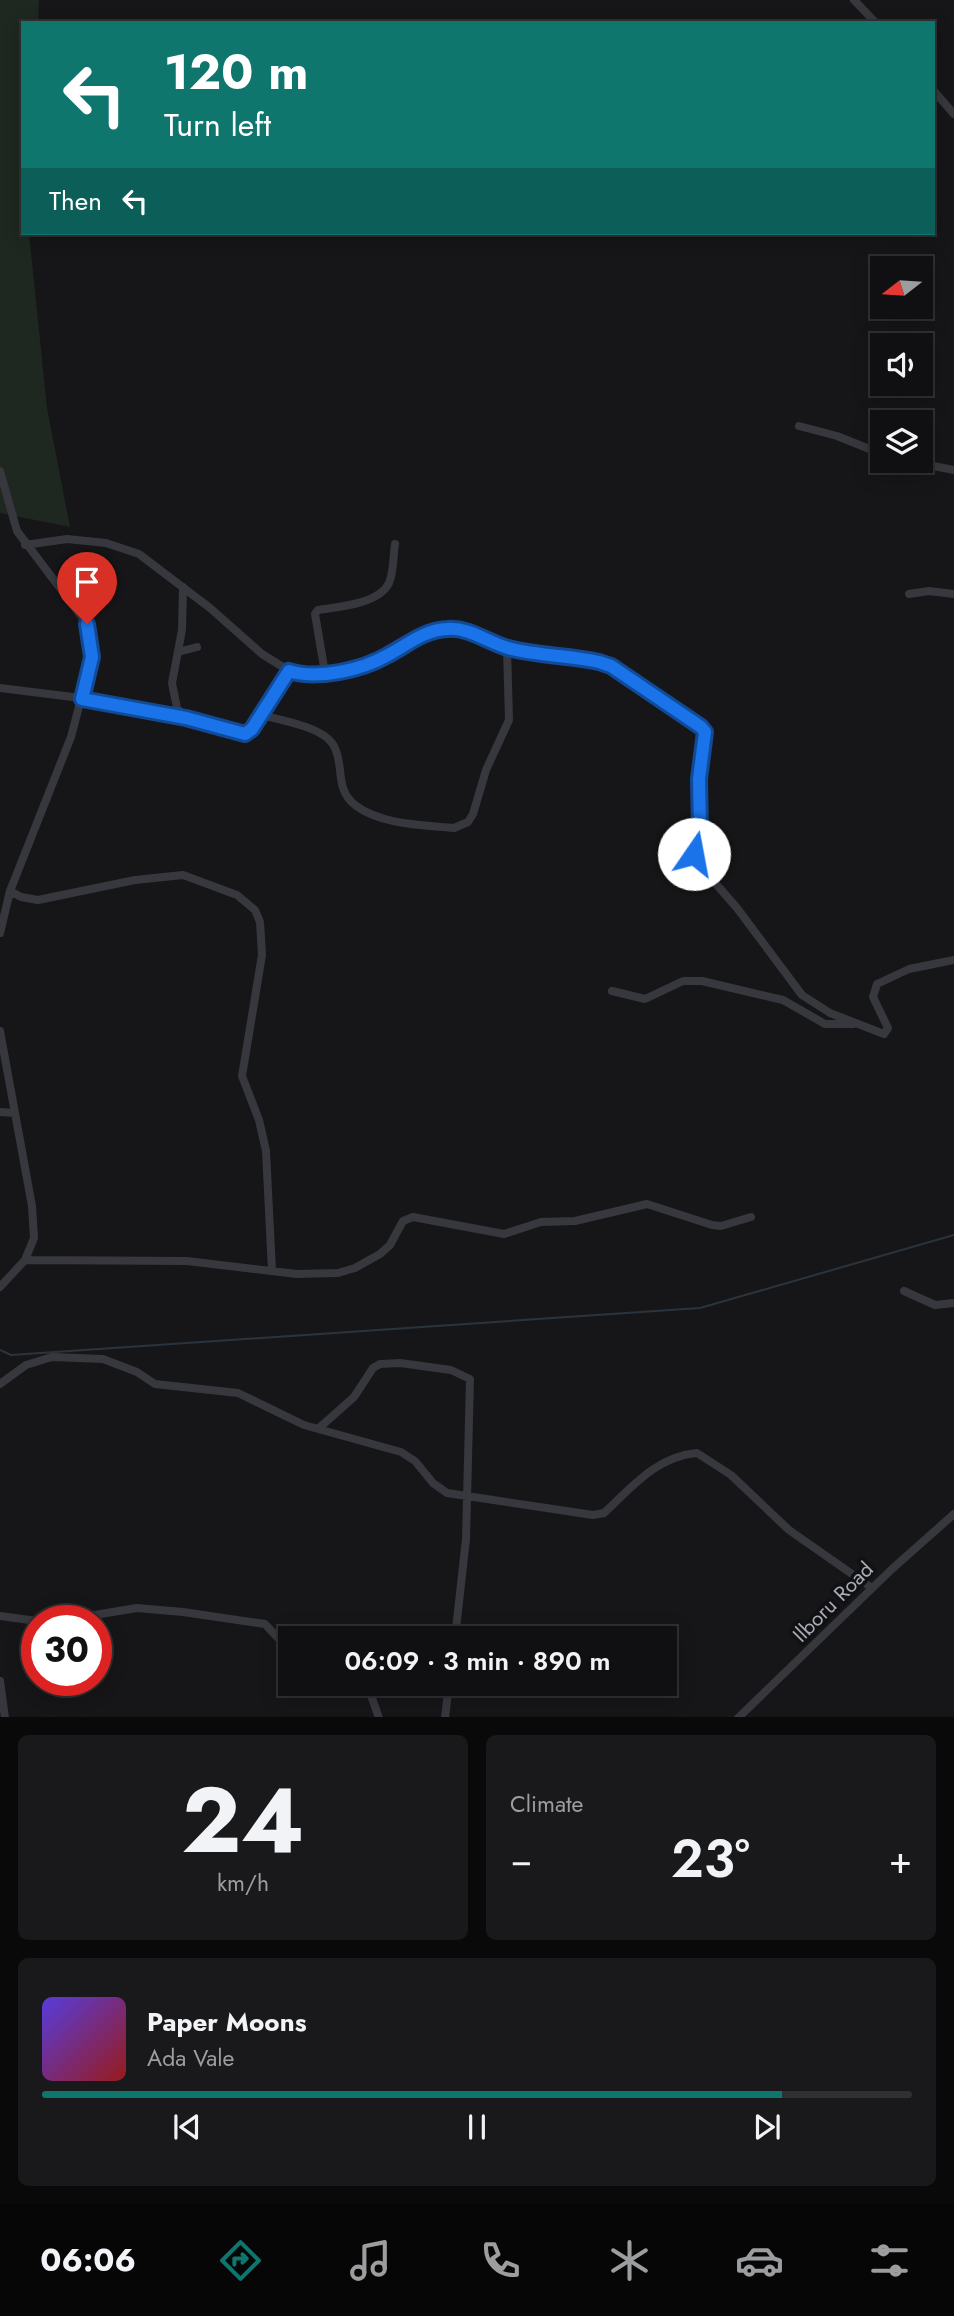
<!DOCTYPE html>
<html lang="en">
<head>
<meta charset="utf-8">
<style>
  body { margin:0; font-family:Jost,sans-serif; background:#19191b; color:#f1f3f6; height:100vh; display:flex; flex-direction:column; font-size:26px; white-space:nowrap }
  * { box-sizing:border-box; margin:0 }
  p { font-size:23px; color:#9c9d9f }
  .icon { flex:none; width:38px; height:38px; fill:none; stroke:currentColor; stroke-width:2; stroke-linecap:round; stroke-linejoin:round }
  .map { position:relative; height:1717px; overflow:hidden }
  .drawer { display:flex; flex-direction:column; gap:18px; padding:18px; background:#09090a; flex:1 }
  .drawer>* { flex:none }
  .top-card { position:absolute; left:21px; top:21px; width:914px; height:214px; border-radius:0px; box-shadow:0 4px 18px #0003,0 0 0 2px #303032; background:#0f766e; color:#fff; overflow:hidden }
  .needle { width:46px; rotate:253deg }
  .tools { position:absolute; left:870px; top:256px; display:grid; gap:14px }
  .tools a { display:grid; place-items:center; width:63px; height:63px; border-radius:0px; background:#101012; box-shadow:0 4px 18px #0003,0 0 0 2px #303032; font-size:35px }
  .speed { position:absolute; left:21px; top:1605px; display:flex; gap:14px; font-size:35px; font-weight:700; text-align:center }
  .speed>* { display:grid; place-content:center; width:91px; height:91px; border-radius:50%; background:#101012; box-shadow:0 4px 18px #0003,0 0 0 2px #303032; line-height:1 }
  .speed .limit { border:10px solid #d22; background:#fff; color:#111 }
  .pin { position:absolute; display:grid; place-items:center; width:60px; height:60px; color:#fff; margin:-72px -30px; border-radius:50% 50% 50% 0; rotate:-45deg; box-shadow:0 0 7px #0007 }
  .pin .icon { rotate:45deg }
  .me { position:absolute; width:77px; margin:-38px; rotate:12deg; stroke-linejoin:round; filter:drop-shadow(0 0 5px #0008) }
  .turn { display:flex; align-items:center; gap:24px; height:147px; padding:0 28px; font-size:32px }
  .turn .icon { width:91px; height:91px; stroke-width:2.5 }
  .turn b { display:block; font-size:49px; line-height:60px }
  .then { display:flex; align-items:center; height:66px; padding:0 28px; background:#0003; gap:14px; font-size:26px }
  .big { font-size:52px; font-weight:600; line-height:1.1 }
  .drawer .card { flex:1; display:flex; flex-direction:column; justify-content:center; gap:10px; min-width:0; padding:0 24px; border-radius:10px; background:#19191b }
  .drawer .dial { align-items:center; gap:0 }
  .dial b { font-size:91px; line-height:1 }
  .song { display:flex; align-items:center; gap:21px }
  .cover { width:84px; height:84px; border-radius:10px; background:linear-gradient(135deg,hsl(250 70% 55%),hsl(0 70% 35%)) }
  .played { height:7px; border-radius:4px; background:linear-gradient(90deg,#0f766e 85%,#303032 85%) }
  .keys { display:flex; justify-content:space-around; direction:ltr }
  .heat { display:flex; justify-content:space-between; align-items:center; font-size:38px; direction:ltr }
  .drawer .tiles { flex:1; display:grid; gap:18px; grid-template-columns:1fr 1fr }
  .card:last-child { grid-column:span 2 }
  .trip { position:absolute; left:278px; top:1626px; width:399px; height:70px; border-radius:0px; background:#101012; box-shadow:0 4px 18px #0003,0 0 0 2px #303032; font-weight:600; line-height:70px; text-align:center }
  .dock { display:flex; height:112px; justify-content:space-around; align-items:center; background:#060607; color:#9c9d9f }
  .dock .icon { width:49px; height:49px }
  .dock .selected { color:#0f766e }
  .dock b { font-size:32px; color:#f1f3f6 }
  .map>svg:first-child { display:block }
  .green { fill:#1e2720 }
  .lines { fill:none; stroke-linecap:round; stroke-linejoin:round }
  .stream { stroke:#2b343d; stroke-width:2 }
  .minor { stroke:#37383e; stroke-width:8 }
  .route-casing { stroke:#114b97; stroke-width:18 }
  .route { stroke:#1a73e8; stroke-width:12 }
  .labels { text-anchor:middle; stroke-width:7; stroke-linejoin:round; paint-order:stroke }
  .street-label { font-size:21px; fill:#a8acb9; stroke:#111113 }
</style>
</head>
<body>
<div class="map">
<svg width="954" height="1718" viewBox="0 0 954 1718">
  <rect width="100%" height="100%" fill="#161618"/>
  <!-- green -->
  <path class="green" d="M0,0H39L38,23H23V233H29L47,408L70,527L0,513Z"/>
  <g class="lines">
    <!-- stream -->
    <path class="stream" d="M0,1350L11,1355L700,1308L954,1235"/>
    <!-- minor -->
    <path class="minor" d="M854,0L876,23
      M933,90L954,114
      M799,426L837,436L882,454
      M903,460L954,470
      M0,471L17,531L87,624L92,657L71,737L10,891L0,933
      M25,545L67,539L106,543L139,554L210,608L262,654L291,672L349,670L386,657L432,631L456,629L507,648L583,658L611,666L701,727L705,732L699,779L701,818L695,860L737,908L802,995L830,1013L884,1034L888,1028L873,997L877,984L909,969L954,960
      M183,587L182,630L172,683L177,708L186,718L197,723L234,733H248L289,671
      M909,594L929,591L954,594
      M178,652L197,647
      M325,673L315,614L318,610C338,607 379,604 389,583C394,571 393,557 395,544
      M0,688L105,701L186,718
      M261,715C281,720 324,727 334,746C345,767 334,788 355,805C381,825 423,825 454,828L468,822L473,814L486,770L509,720L507,648
      M10,891L21,897L38,900L135,880L183,875L237,895L255,910L260,922L262,955L242,1076L259,1120L266,1151L272,1271
      M612,991L645,999L683,981H702L783,1000L825,1024H853
      M0,1031L32,1206L34,1238L25,1260L0,1287
      M0,1112L15,1113
      M25,1260L187,1261L297,1274L338,1273L355,1268L380,1254L390,1245L403,1221L413,1217L504,1234L541,1222L575,1221L647,1204L712,1225L721,1226L751,1217
      M904,1291L935,1305L954,1303
      M0,1384L26,1365L52,1357L103,1359L137,1372L155,1384L238,1393L304,1425L401,1452L415,1461L433,1483L447,1493L593,1515L604,1513C631,1488 657,1456 697,1453L731,1475L789,1530L872,1588
      M318,1429L354,1397L373,1368L380,1364L400,1363L451,1370L470,1379L466,1539L455,1638
      M0,1616L37,1621
      M64,1620L137,1608L183,1612L265,1624L290,1651
      M0,1681L5,1718
      M367,1684L379,1718
      M445,1718L449,1684
      M738,1718L892,1569L954,1514"/>
  </g>
  <g class="lines">
    <!-- route casing -->
    <g class="route-casing">
      <path id="route" d="M87,624L92,657L82,699L186,718L245,734L252,729L289,671C318,680 362,670 388,655C407,645 424,630 447,629C469,627 487,642 508,648C537,656 569,655 599,662L611,666L701,727L705,732L699,779L700,829L694,854"/>
    </g>
    <!-- route -->
    <use href="#route" class="route"/>
  </g>
  <g class="labels">
    <!-- street labels -->
    <g class="street-label">
      <text transform="translate(833 1602) rotate(-45)" y="7">Ilboru Road</text>
    </g>
  </g>
</svg>
<div class="tools">
<a><svg class="needle" viewBox="-14 -14 28 28"><path d="M0-13l5 13h-10z" fill="#e53935"/><path d="M0 13l5-13h-10z" fill="#9c9d9f"/></svg></a>
<a><svg class="icon" aria-label="sound" viewBox="0 0 24 24"><path d="M4 9h4l5-4v14l-5-4H4zM17 9q2 3 0 6"/></svg></a>
<a><svg class="icon" aria-label="layers" viewBox="0 0 24 24"><path d="M12 4l9 5-9 5-9-5zM3 14l9 5 9-5"/></svg></a>
</div>
<div class="speed"><div class="limit">30</div></div>
<div class="pin" style="left:87px;top:624px;background:#d93025"><svg class="icon" aria-label="arrive" viewBox="0 0 24 24"><path d="M6 21V4h12l-3 4 3 4H6"/></svg></div>
<svg class="me" style="left:694px;top:854px" viewBox="-20 -20 40 40"><circle r="19" fill="#fff"/><path d="M0-13L10 11 0 6-10 11z" fill="#1a73e8"/></svg>
<div class="trip">06:09 · 3 min · 890 m</div>
<div class="top-card">
<div class="turn"><svg class="icon" aria-label="left" viewBox="0 0 24 24"><path d="M17 20v-9H6M10 6l-5 5 5 5"/></svg><div><b>120 m</b>Turn left</div></div>
<div class="then">Then<svg class="icon" aria-label="left" viewBox="0 0 24 24"><path d="M17 20v-9H6M10 6l-5 5 5 5"/></svg></div>
</div>
</div>
<section class="drawer">
<div class="tiles">
<div class="card dial"><b>24</b><p>km/h</p></div>
<div class="card"><p>Climate</p>
<div class="heat"><a>−</a><b class="big">23°</b><a>+</a></div>
</div>
<div class="card">
<div class="song"><i class="cover"></i><div><b>Paper Moons</b><p>Ada Vale</p></div></div>
<div class="played"></div>
<div class="keys"><svg class="icon" aria-label="previous" viewBox="0 0 24 24"><path d="M18 5L8 12l10 7zM5 5v14"/></svg><svg class="icon" aria-label="pause" viewBox="0 0 24 24"><path d="M8 5v14M16 5v14"/></svg><svg class="icon" aria-label="next" viewBox="0 0 24 24"><path d="M6 5l10 7-10 7zM19 5v14"/></svg></div>
</div>
</div>
</section>
<nav class="dock">
<b>06:06</b>
<svg class="icon selected" aria-label="directions" viewBox="0 0 24 24"><path d="M12 3l9 9-9 9-9-9zM9 14v-3h6M13 9l2 2-2 2"/></svg>
<svg class="icon" aria-label="music" viewBox="0 0 24 24"><path d="M9 18V5l10-2v13"/><circle cx="6" cy="18" r="3"/><circle cx="16" cy="16" r="3"/></svg>
<svg class="icon" aria-label="phone" viewBox="0 0 24 24"><path d="M5 4h4l2 5-3 2q2 4 5 5l2-3 5 2v4C11 20 4 13 5 4z"/></svg>
<svg class="icon" aria-label="climate" viewBox="0 0 24 24"><path d="M12 3v18M4 7l16 10M4 17L20 7"/></svg>
<svg class="icon" aria-label="car" viewBox="0 0 24 24"><path d="M5 17H2v-5l4-1 3-4h7l3 4 3 1v5h-3M9 17h6M6 11h13"/><circle cx="7" cy="17" r="2"/><circle cx="17" cy="17" r="2"/></svg>
<svg class="icon" aria-label="filters" viewBox="0 0 24 24"><path d="M4 7h16M4 17h16"/><circle cx="9" cy="7" r="2"/><circle cx="15" cy="17" r="2"/></svg>
</nav>
</body>
</html>
